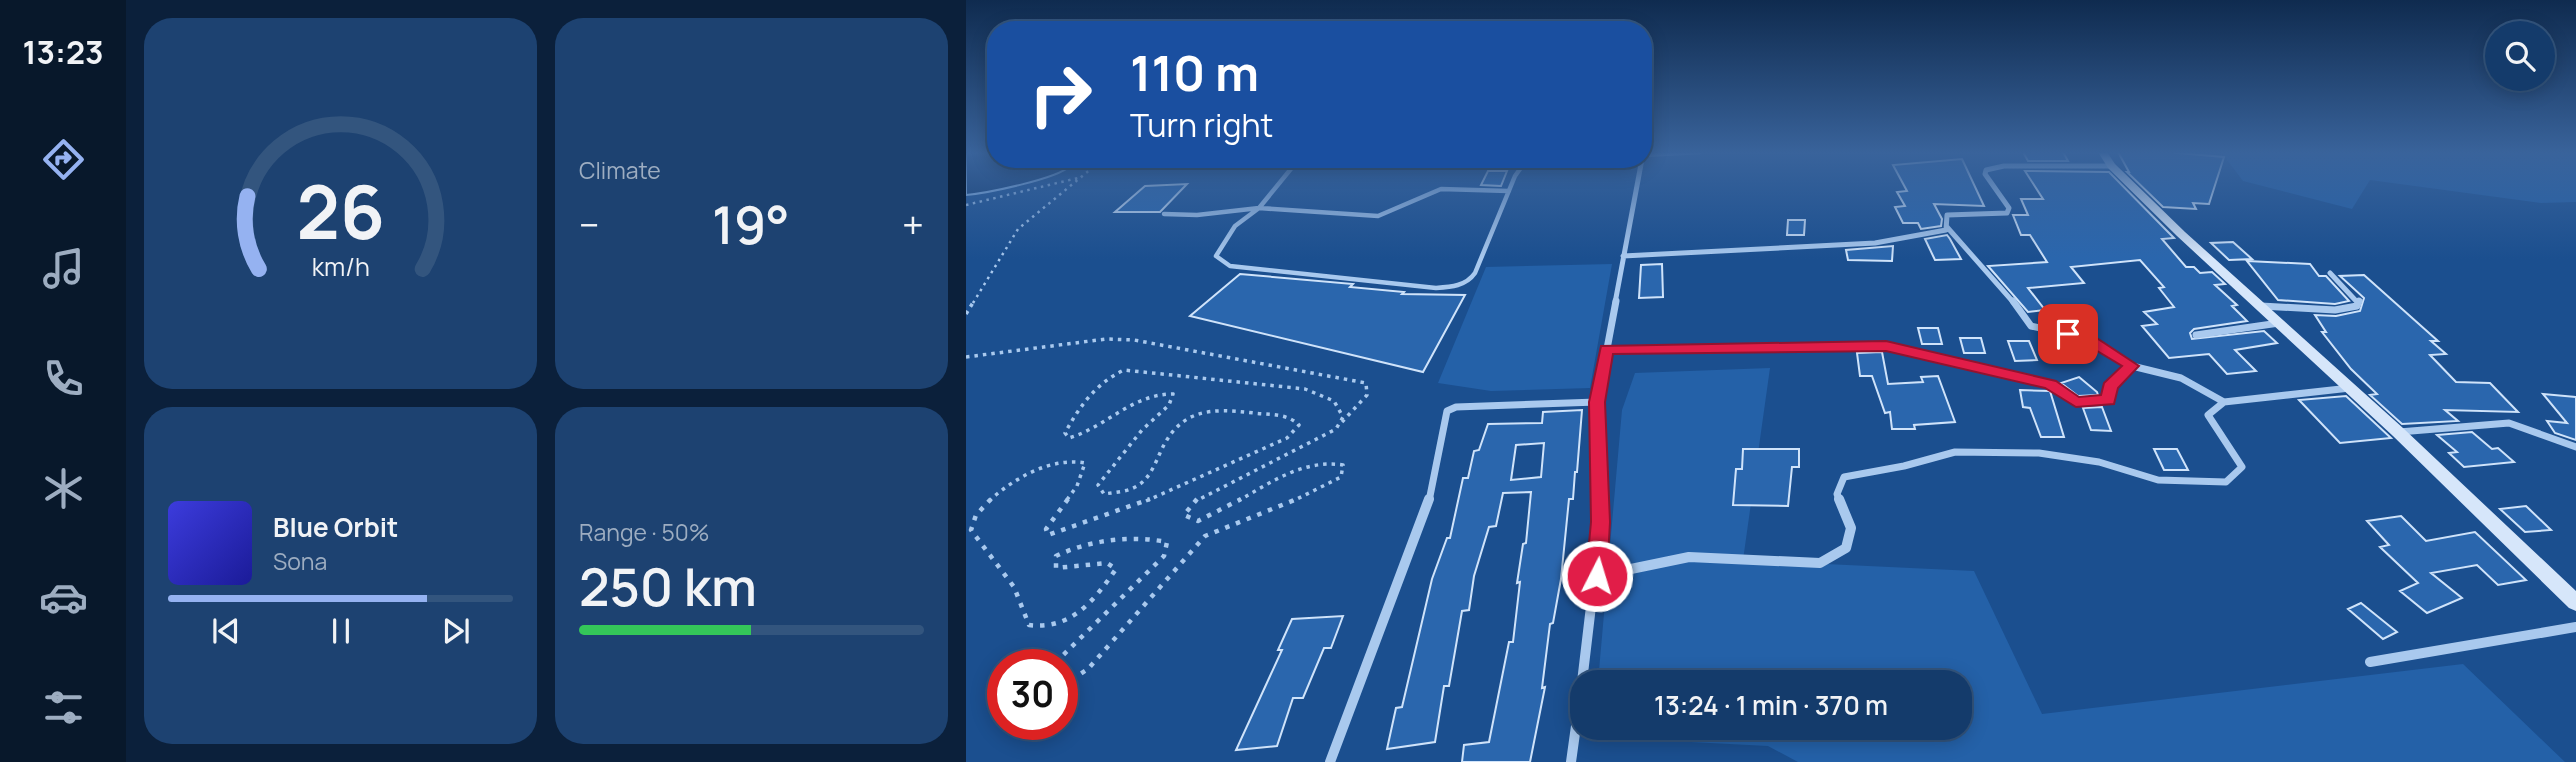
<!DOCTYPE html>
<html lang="en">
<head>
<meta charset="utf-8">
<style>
  body { margin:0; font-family:Manrope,sans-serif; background:#1d4271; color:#f1f3f6; height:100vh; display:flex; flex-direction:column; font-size:26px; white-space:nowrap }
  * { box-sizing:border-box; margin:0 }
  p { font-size:23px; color:#9dadc1 }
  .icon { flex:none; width:38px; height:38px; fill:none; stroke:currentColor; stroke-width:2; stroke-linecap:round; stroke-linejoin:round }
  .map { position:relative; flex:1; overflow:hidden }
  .panel { display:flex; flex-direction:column; gap:18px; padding:18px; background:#0b203b; width:840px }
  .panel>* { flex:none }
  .guide { position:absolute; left:21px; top:21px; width:665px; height:147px; border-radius:28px; box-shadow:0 4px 18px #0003,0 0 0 2px #33557e; background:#1a4fa0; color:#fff; overflow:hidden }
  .controls { position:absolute; left:1519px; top:21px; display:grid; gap:14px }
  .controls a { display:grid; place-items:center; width:70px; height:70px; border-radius:50%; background:#143b6b; box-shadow:0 4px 18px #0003,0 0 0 2px #33557e; font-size:35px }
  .speed { position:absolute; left:21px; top:649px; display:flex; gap:14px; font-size:35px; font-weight:700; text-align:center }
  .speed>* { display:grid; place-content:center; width:91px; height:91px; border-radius:50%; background:#143b6b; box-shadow:0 4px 18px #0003,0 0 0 2px #33557e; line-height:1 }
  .speed .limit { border:10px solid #d22; background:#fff; color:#111 }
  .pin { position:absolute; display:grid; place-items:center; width:60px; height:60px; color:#fff; margin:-30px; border-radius:14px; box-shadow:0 4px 10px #0006 }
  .me { position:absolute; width:77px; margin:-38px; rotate:5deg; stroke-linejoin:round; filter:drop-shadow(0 0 5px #0008) }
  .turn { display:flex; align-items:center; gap:24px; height:147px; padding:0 28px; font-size:32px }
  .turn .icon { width:91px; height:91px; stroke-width:2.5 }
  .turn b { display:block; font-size:49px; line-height:60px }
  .big { font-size:52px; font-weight:600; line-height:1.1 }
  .panel .widget { flex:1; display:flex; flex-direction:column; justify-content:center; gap:10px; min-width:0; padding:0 24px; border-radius:28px; background:#1d4271 }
  .panel .dial { align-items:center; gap:0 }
  .dial svg { height:182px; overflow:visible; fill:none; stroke:#33557e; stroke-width:7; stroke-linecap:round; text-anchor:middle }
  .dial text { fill:#f1f3f6; stroke:none }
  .song { display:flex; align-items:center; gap:21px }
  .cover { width:84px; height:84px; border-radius:10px; background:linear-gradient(135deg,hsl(240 70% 55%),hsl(240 70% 35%)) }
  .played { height:7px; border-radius:4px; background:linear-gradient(90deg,#95b2f1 75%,#33557e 75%) }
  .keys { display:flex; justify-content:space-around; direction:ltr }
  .heat { display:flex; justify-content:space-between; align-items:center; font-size:38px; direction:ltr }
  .charge { height:10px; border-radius:5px; background:linear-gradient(90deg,#34c759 50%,#33557e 0) }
  .panel .tiles { flex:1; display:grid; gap:18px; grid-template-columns:repeat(2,1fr) }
  .trip { position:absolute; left:604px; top:670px; width:402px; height:70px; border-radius:28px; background:#143b6b; box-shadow:0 4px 18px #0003,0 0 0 2px #33557e; font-weight:600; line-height:70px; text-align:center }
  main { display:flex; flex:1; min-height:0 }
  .tab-bar { display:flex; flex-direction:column; width:126px; justify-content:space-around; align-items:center; background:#08182b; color:#9dadc1 }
  .tab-bar .icon { width:49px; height:49px }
  .tab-bar .current { color:#95b2f1 }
  .tab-bar b { font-size:32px; color:#f1f3f6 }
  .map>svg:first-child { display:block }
  .green { fill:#2461a8 }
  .water { fill:#123a6d; stroke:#9cc4f0; stroke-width:2 }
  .building { fill:#2a66ad; stroke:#cfe3fa; stroke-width:2; fill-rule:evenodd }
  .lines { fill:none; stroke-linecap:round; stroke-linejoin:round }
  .path-far2 { stroke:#a9c9ee; stroke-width:2.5; stroke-dasharray:2.5 4.5; stroke-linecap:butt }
  .path-far1 { stroke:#a9c9ee; stroke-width:3.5; stroke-dasharray:3.5 5; stroke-linecap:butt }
  .path { stroke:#a9c9ee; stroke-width:4.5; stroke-dasharray:4.5 7; stroke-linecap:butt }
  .service { stroke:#a9c9ee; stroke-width:4.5 }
  .minor-far2 { stroke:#a9c9ee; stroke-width:5 }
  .minor-far1 { stroke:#a9c9ee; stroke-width:7 }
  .minor { stroke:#a9c9ee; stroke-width:10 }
  .secondary { fill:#d6e6fa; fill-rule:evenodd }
  .route { fill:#e11d48; stroke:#92132f; stroke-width:2 }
</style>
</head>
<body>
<main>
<nav class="tab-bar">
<b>13:23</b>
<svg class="icon current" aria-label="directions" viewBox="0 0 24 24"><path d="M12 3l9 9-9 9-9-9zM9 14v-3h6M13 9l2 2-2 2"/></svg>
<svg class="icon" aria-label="music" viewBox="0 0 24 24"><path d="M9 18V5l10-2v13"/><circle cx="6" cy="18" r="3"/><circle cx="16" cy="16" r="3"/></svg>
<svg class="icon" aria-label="phone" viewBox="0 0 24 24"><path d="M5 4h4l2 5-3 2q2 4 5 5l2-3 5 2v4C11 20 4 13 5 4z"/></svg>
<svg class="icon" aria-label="climate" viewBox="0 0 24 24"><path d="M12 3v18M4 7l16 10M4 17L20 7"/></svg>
<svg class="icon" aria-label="car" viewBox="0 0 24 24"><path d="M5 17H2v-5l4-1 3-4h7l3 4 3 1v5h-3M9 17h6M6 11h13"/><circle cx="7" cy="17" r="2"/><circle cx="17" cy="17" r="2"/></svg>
<svg class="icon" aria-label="filters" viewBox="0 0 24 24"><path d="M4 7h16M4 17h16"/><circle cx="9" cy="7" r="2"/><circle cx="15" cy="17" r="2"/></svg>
</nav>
<section class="panel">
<div class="tiles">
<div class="widget dial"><svg viewBox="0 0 100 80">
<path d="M14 69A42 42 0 1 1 86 69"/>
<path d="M14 69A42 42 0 0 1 9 37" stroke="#95b2f1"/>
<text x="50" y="56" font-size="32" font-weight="700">26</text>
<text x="50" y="72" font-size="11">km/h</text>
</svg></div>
<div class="widget"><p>Climate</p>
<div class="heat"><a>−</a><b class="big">19°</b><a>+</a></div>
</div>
<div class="widget">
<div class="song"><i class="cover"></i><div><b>Blue Orbit</b><p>Sona</p></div></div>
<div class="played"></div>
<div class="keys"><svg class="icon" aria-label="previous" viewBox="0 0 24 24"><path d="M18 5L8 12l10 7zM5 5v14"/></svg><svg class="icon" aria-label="pause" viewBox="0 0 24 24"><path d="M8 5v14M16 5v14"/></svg><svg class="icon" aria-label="next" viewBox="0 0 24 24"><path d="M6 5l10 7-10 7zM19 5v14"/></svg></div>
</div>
<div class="widget"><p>Range · 50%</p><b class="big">250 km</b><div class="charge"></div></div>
</div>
</section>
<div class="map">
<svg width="1610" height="762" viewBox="0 0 1610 762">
  <rect width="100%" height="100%" fill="#1b4f8f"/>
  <!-- green -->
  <path class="green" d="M1255,152H1610V202L1575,203L1404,180L1386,209L1277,181Z
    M646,264L624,388L525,391L472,383L520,267Z
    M804,368L777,560L1008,571L1076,714L1497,664L1599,762H832L802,746L628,737L629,728H994V682H632L656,410L669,373Z"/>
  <!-- water -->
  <path class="water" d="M0,152H30V159H88L104,166C91,179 21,193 0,195Z"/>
  <!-- building -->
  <path class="building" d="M1057,152H1097L1102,161H1062Z
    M1152,152H1201L1258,157L1243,204L1227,203L1230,209L1197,207L1161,172H1163Z
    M996,159L1018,206L968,204L976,219L975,226L955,229L952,223H937L929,207L939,206L931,192L941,191L927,165Z
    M522,171H541L535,186L515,185Z
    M1059,171L1143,172L1208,238L1196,239L1220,267H1228L1234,273L1246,272L1259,284L1249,285L1271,305L1266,306L1281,321L1228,329L1224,333L1226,339L1298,331L1311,343L1269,350L1290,371L1261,374L1243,354L1203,358L1176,326L1191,324L1178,312L1208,307L1193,288L1198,287L1174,260L1105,267L1118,283L1062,288L1079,310L1062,312L1022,266L1081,262L1064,235H1055L1047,215H1062L1055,199H1077Z
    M221,184L194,212H149L179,186Z
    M822,220H839L838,235H821Z
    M981,235L984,239L995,259L969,260L959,239Z
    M1267,242L1286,259L1263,260L1245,243Z
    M927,246L926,261L882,260L880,250Z
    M1281,261L1344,264L1353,276H1360L1383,301L1369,304L1312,300Z
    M696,264L697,297L673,298L675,265Z
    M274,274L387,284L384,287L438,292L436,294L499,295L457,372L224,316Z
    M1398,275L1472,341H1465L1480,354L1464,355L1490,382L1524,383L1552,412L1479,410L1492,421L1436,424L1404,395L1411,394L1385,369L1356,332H1360L1349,315L1370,316L1394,311L1398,298L1374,276Z
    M952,328H972L976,344H956Z
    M994,338H1015L1019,353H998Z
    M1042,341H1063L1071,360L1049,361Z
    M916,352L922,384L957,382L955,377L972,376L989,422L948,425L949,429H926L924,412L919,413L906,376H894L891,353Z
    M1113,377L1131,392L1132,395L1112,396L1095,383Z
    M1054,390L1084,391L1098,437H1075L1064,408L1057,407Z
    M1577,394L1610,397V440L1589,433L1581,421L1601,423Z
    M1380,396L1411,425L1425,438L1374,443L1333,400Z
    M1136,407L1145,431L1125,430L1117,408Z
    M616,410L611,472H609L607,499H603L595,579L587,623L584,624L576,688L579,687L564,762H496L498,745L523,742L543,642H547L554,582L551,583L557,544L560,543L565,492L537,493L530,526L523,527L508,576L503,610L496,611L483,686H478L469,742L421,749L430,708L436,707L466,579L481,538H484L497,478H502L508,451L513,450L522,424L576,423L577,412ZM578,443L575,477L545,480L550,445Z
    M1506,432L1526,449L1532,448L1548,462L1498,467L1483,453L1491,452L1471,435Z
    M777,449H833V467H826L822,506L767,505L770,469H776Z
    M1188,449H1211L1222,470H1198Z
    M1560,506L1585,530L1559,532L1534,509Z
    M1435,516L1460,541L1509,532L1560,580L1532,585L1511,565L1465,573L1496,598L1461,613L1434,591L1452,583L1414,547L1423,545L1401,521Z
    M1395,603L1431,632L1417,639L1382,609Z
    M377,616L365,648H358L337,698H327L311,746L270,750L316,650H312L326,619Z"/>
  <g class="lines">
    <!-- path-far2 -->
    <path class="path-far2" d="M0,205L116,177
      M7,303L52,229L137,159"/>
    <!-- path-far1 -->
    <path class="path-far1" d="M0,314L8,301
      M0,357L140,339L168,340L400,383L401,395L376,422
      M23,501C48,478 85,457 119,463L111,486L100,501
      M180,501L321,438L333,425C321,413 304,415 288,413C244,408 214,408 194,453C189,464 184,477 174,484C164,492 150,492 138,494L132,485L176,430L203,405L207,394C166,394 140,427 103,438L99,433C113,407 130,383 158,370L339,389L368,401L377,417L370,429L230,501
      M272,501C305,482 338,459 377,465L375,477L327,501"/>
    <!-- path -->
    <path class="path" d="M25,499L10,515L5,530L48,587L63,625C105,630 128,601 150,569L141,563L90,568V556C124,540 164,535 201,542L198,556L87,665
      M102,499L80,529L82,535L184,499
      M231,499L218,515L232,521L275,499
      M96,686L122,669L239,536L331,499"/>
    <!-- service -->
    <path class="service" d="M677,155L734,152
      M333,159L293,208L412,216L475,189L543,191
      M198,214L231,215L293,208L269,226L250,256L264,266L470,288C485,287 500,286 509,273L549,176L559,162L567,159"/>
    <!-- minor-far2 -->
    <path class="minor-far2" d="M981,227L1048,303
      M657,256L909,243L980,230L981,215L1041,213L1043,208L1019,174L1020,170L1038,166H1145
      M1364,273L1392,303
      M649,303L676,159"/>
    <!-- minor-far1 -->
    <path class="minor-far1" d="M1047,301L1065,326L1121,338L1166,366L1215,378L1258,402
      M1295,306L1369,310L1391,306L1393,301
      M1230,335L1313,323
      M640,350L920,346L1085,384L1110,402L1142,400L1144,386L1166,366
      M1433,432L1543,423L1610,447
      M463,501L481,411L490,407L631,402
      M634,501L631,402L650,301
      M874,501L871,494L878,477L938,466L989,452L1073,453L1133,462L1192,480L1260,482L1276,467L1242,415L1258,402L1384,388"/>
    <!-- minor -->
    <path class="minor" d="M631,576L723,557L854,563L880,548L885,528L873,499
      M1404,662L1610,627
      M616,682L635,522L634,499
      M364,762L463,499
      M605,762L616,683"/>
    <!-- secondary -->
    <path class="secondary" d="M1132,152H1141L1149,164L1219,232L1437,428L1610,591V611L1603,608L1427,436L1211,236L1142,168Z"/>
  </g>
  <!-- sky -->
  <linearGradient id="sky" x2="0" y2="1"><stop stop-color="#0f2b4f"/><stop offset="0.59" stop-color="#39639b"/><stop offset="1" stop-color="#39639b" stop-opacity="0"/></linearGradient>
  <rect width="1610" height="259" fill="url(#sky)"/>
  <!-- route -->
  <path class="route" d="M1102,330L1126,335L1173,366L1152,388L1148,404L1110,407L1079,388L920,351L647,354L639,402L644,522L641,576L638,581H623L620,576L625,522L623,402L635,346L920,341L1090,381L1113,397L1135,395L1138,383L1156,366L1116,342L1097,337L1095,334Z"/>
</svg>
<div class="controls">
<a><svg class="icon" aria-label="search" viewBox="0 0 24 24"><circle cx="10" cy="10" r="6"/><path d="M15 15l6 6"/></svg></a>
</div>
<div class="speed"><div class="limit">30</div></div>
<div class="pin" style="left:1102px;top:334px;background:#d93025"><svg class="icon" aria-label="arrive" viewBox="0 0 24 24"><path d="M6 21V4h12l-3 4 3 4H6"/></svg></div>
<svg class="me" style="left:631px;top:576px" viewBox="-20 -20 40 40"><circle r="17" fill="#e11d48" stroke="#fff" stroke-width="3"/><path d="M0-11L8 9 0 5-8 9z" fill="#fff"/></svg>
<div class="trip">13:24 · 1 min · 370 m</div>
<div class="guide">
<div class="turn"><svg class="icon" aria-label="right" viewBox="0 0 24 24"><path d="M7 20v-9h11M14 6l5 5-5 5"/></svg><div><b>110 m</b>Turn right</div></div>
</div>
</div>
</main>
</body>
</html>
